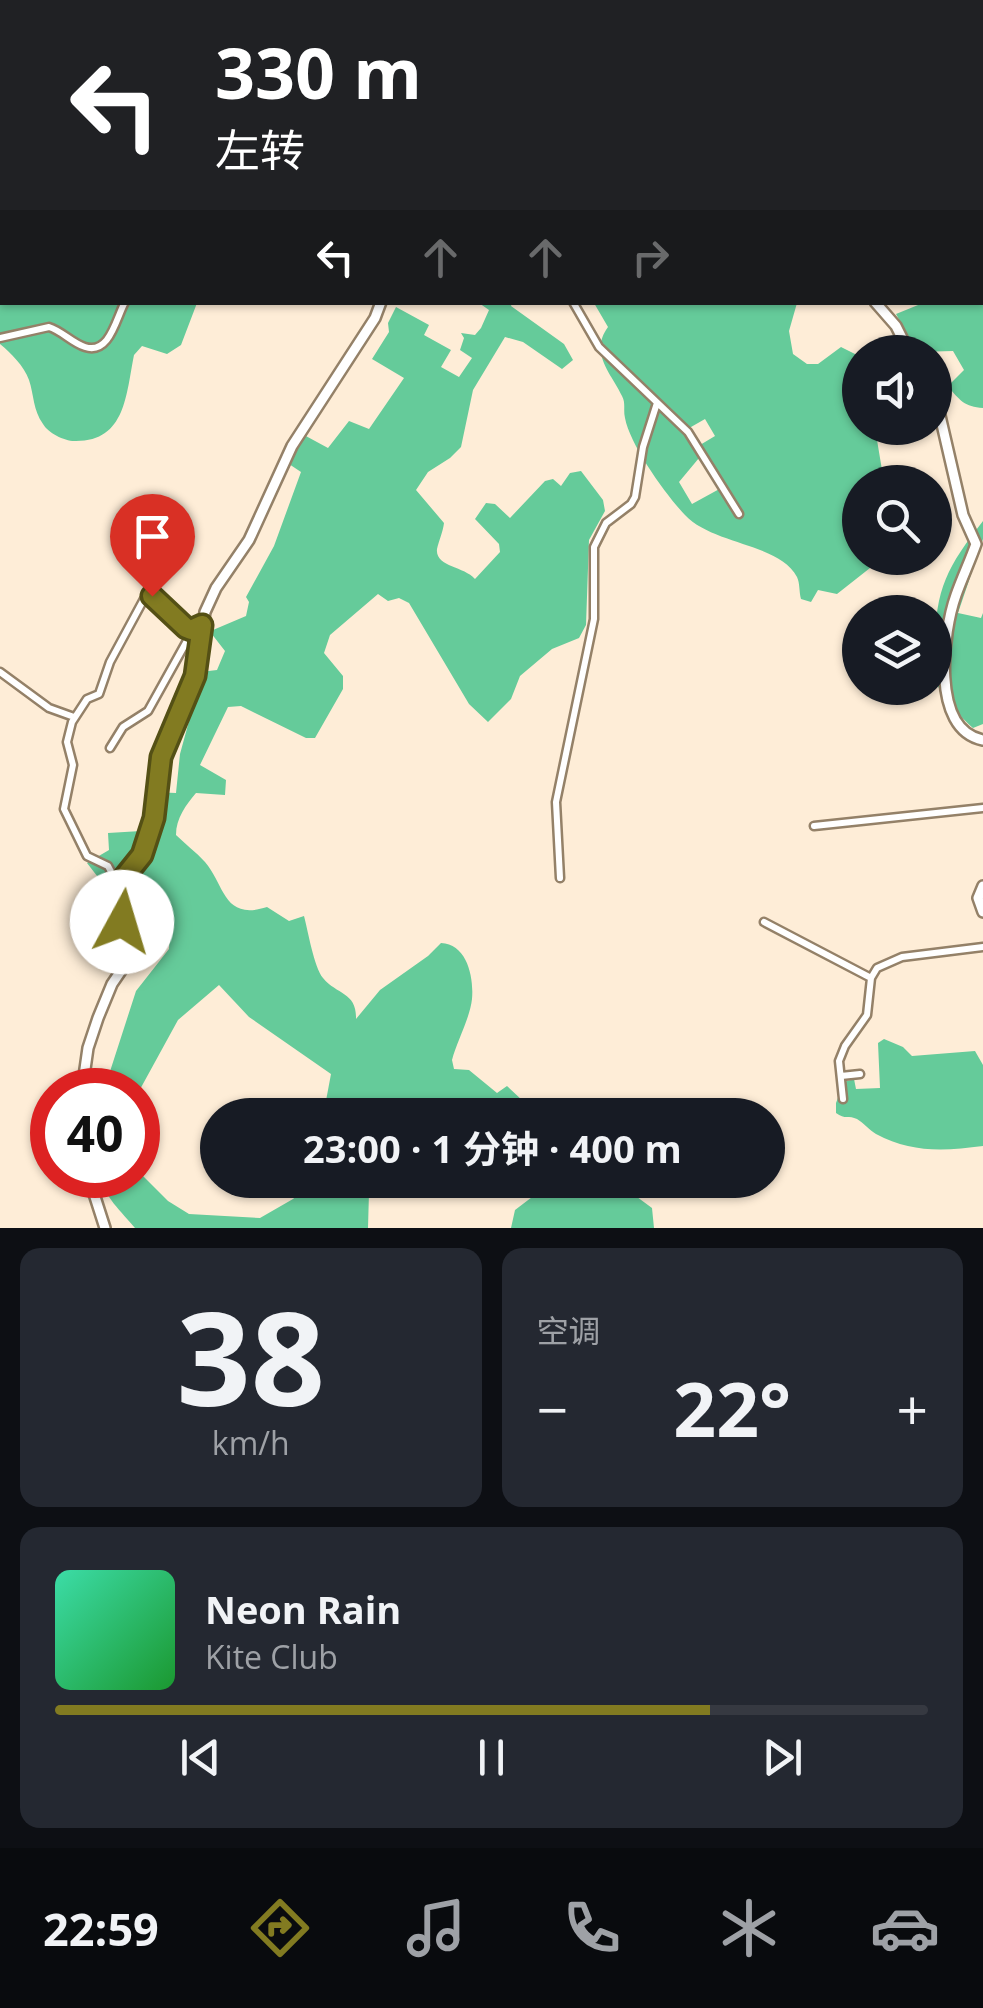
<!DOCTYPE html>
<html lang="zh">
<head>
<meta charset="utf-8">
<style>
  body { margin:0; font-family:"Open Sans","Noto Sans SC",sans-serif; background:#242831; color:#f1f3f6; height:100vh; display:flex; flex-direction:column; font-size:38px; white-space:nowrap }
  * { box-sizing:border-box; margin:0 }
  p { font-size:32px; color:#9ea1a6 }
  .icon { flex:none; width:55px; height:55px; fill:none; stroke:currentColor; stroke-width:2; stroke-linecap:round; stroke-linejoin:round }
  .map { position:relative; height:1228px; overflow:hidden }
  .sheet { display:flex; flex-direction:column; gap:20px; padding:20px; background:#0d0f14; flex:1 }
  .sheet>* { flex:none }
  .guide { position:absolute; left:0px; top:0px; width:985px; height:305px; box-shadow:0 2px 8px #0004; background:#202124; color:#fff; overflow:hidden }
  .buttons { position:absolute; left:842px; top:335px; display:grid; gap:20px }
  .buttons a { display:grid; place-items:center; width:110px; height:110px; border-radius:50%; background:#171b24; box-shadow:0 2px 8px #0004; font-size:50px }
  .speed { position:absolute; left:30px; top:1068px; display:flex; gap:20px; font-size:50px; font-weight:700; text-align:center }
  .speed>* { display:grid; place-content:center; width:130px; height:130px; border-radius:50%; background:#171b24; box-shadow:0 2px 8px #0004; line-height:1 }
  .speed .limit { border:15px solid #d22; background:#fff; color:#111 }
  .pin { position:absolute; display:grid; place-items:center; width:85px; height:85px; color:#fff; margin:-102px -42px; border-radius:50% 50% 50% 0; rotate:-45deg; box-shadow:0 0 10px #0007 }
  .pin .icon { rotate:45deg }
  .me { position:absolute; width:110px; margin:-55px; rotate:6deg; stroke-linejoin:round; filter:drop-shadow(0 0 8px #0008) }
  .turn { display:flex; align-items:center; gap:35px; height:210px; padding:0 50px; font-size:45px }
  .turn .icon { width:130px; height:130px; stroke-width:2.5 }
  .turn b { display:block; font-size:70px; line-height:85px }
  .lanes { display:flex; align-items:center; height:95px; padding:0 50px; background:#0003; justify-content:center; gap:50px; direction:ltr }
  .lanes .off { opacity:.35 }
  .big { font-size:75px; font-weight:700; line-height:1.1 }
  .sheet .tile { flex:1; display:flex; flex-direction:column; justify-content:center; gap:15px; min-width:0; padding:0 35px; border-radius:20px; background:#242831 }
  .sheet .dial { align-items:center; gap:0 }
  .dial b { font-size:130px; line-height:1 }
  .song { display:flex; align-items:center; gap:30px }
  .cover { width:120px; height:120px; border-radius:15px; background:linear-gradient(135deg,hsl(160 70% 55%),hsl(130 70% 35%)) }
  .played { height:10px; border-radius:5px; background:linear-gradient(90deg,#827b21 75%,#363941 75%) }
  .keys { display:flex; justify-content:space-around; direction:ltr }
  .heat { display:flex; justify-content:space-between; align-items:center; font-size:55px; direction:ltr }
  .sheet .tiles { flex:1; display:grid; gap:20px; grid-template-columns:1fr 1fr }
  .tile:last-child { grid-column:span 2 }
  .trip { position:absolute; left:200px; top:1098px; width:585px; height:100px; border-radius:50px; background:#171b24; box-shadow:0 2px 8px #0004; font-weight:700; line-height:100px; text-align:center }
  .dock { display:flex; height:160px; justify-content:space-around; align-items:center; background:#090b0e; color:#9ea1a6 }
  .dock .icon { width:70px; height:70px }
  .dock .selected { color:#827b21 }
  .dock b { font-size:45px; color:#f1f3f6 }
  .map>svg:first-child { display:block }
  .forest { fill:#65cb9a; fill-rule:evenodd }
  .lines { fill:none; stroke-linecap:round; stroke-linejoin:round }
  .minor-casing { stroke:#948168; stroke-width:11 }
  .tertiary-casing { stroke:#948168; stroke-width:14 }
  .minor { stroke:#fff; stroke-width:6 }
  .tertiary { stroke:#fff; stroke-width:9 }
  .route-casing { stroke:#545015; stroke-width:25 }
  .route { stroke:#827b21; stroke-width:18 }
</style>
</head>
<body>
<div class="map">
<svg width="983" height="1228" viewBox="0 0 983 1228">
  <rect width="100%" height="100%" fill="#feedd7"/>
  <!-- forest -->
  <path class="forest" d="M652,0H959V2H650Z
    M983,20V408C965,407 959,400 948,386L964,370L953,351L917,352L896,314L923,303L982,302Z
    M0,244L2,302L197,303L181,345L167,354L142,346L134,355C126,394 126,441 76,441C66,442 48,433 43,424C33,410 34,395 29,380C24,366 11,353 0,344Z
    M479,303H512L511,306L564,344L573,360L562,369L523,342L505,337L473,390L461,447L450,458L428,472L416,490L444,523C443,532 439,540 437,549C435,567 464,566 475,579L500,552L499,544L475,519L486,503L495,504L510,518L545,481L553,479L561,486L570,473L581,471L603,500L605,511L589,540L586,625L579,638L552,649L520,676L511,699L488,722L469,704L409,603L399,598L388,601L378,594L330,635L324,653L343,676V689L315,738H306L241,706L228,707L200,765L226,780L225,795L196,793C186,805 176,818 176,835C185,844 196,852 205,862C225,885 223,921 267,907L289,921L304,916C308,931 314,967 323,978C337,995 357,992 356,1019L380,990L428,956L441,943C467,944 474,977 472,999C470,1018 457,1041 452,1060L454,1069L469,1070L497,1093L507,1086L538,1115H465L462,1105L447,1107L435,1115H344L325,1106L331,1074L249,1017L219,985L178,1020L138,1093V1090H104L136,991L169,949L170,932L164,922L111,894L87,863L109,850L108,833L141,831L150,816L151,792L176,793L180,754L189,721L175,707L192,673L217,670L225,651L211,633L213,630L246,616L249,602L246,597L274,546L301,472L289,464L304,435L328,448L349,421L369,429L404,378L372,359L389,332L388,323L396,307L429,325L424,335L451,350L441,367L459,377L472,358L460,350L464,338L461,333L475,335L481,328L489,310Z
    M594,303H797L789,331L793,354L807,364H818L841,347L855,354L860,361V428H875L883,476V482H860V558H873L870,568L837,594L818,590L811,602L801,599C799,592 800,583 797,577C779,543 713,545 685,515C666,495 630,445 625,418C623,410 626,403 622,396C611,373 589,353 608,327ZM705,419L715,436L700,445L723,487L692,504L679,482L699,458L684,431Z
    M983,521V539L958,613L981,618L983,613V724L973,728C960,716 940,696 935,679C932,670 935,657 935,648C935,588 948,566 983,521Z
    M884,1039L903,1047L912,1056L975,1051L983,1065V1146C944,1151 911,1153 876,1134C869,1130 864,1123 857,1119C849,1115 845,1120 836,1113V1103L844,1082L854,1079L856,1089L880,1088L878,1043Z
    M138,1157L140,1173L168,1201L189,1214L260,1218L293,1199L314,1180H366L369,1192L368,1228H135C122,1212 103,1196 100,1175H138Z
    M539,1180H614L652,1208L654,1228H511L515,1210L540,1191Z"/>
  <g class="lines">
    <!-- minor casing -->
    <g class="minor-casing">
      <path id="minor" d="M514,0L515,2
        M414,2L415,0
        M982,84H983
        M573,302L599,347L688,432L739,514
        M0,338L49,327C62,331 72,343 85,347C110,355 116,318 125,302
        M0,672L49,708L74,717
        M110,748L123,727L148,711L193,630
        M814,826L983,808
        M560,878L556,802L594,619V547L606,523L631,504L635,497L643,447L657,403
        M118,885L108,866L87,856L64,809L73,765L67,742L72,722L87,699L99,694L110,662L144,599L152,596L158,600L186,628L191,630L201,625
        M764,922L871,978
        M841,1076L860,1074
        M843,1099L839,1061L845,1046L867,1015L871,978L877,968L902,957L983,947"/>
    </g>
    <!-- tertiary casing -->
    <g class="tertiary-casing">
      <path id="tertiary" d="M897,0L898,2
        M589,2L590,0
        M875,302L896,326L909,352
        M935,394L963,515L976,544C970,561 962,578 956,595C943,631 930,730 983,740
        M983,886L978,898L983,912
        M82,1090L88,1048L98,1018L112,984L125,965L127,943L117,900L118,885L142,855L154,818L161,757L195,676L205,612L216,588L249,540L292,446L375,318L381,302
        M88,1175L105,1228"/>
    </g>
    <!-- minor -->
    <use href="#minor" class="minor"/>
    <!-- tertiary -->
    <use href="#tertiary" class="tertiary"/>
  </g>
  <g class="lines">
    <!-- route casing -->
    <g class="route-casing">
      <path id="route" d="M122,922L117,900L118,885L142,855L154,818L161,757L195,676L202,625L191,630L186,628L152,596"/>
    </g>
    <!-- route -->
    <use href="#route" class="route"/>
  </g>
</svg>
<div class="buttons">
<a><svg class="icon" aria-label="sound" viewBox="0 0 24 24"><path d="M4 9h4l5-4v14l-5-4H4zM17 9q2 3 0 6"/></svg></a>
<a><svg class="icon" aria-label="search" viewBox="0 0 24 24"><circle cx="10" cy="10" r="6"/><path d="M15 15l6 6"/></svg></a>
<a><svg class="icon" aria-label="layers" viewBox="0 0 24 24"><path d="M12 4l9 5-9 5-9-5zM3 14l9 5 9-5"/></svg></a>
</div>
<div class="speed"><div class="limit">40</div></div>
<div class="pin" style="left:152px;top:596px;background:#d93025"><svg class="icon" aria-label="arrive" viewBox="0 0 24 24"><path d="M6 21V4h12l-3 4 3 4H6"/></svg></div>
<svg class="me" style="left:122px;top:922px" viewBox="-20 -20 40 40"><circle r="19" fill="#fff"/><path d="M0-13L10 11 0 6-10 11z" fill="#827b21"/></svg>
<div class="trip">23:00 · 1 分钟 · 400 m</div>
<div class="guide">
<div class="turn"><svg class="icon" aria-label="left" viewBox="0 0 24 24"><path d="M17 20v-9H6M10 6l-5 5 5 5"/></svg><div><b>330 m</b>左转</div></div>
<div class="lanes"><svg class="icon" aria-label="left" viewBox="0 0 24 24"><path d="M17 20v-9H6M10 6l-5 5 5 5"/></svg><svg class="icon off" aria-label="ahead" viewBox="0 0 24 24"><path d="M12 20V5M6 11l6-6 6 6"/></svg><svg class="icon off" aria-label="ahead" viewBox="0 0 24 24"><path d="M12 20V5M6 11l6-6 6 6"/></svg><svg class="icon off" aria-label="right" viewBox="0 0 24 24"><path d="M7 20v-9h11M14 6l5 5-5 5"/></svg></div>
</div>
</div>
<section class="sheet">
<div class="tiles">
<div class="tile dial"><b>38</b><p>km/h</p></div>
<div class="tile"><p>空调</p>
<div class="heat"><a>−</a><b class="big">22°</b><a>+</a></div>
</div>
<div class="tile">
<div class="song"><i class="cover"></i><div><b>Neon Rain</b><p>Kite Club</p></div></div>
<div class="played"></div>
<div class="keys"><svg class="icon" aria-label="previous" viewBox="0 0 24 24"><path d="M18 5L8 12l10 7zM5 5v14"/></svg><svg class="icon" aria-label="pause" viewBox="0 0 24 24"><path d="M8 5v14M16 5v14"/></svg><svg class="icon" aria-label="next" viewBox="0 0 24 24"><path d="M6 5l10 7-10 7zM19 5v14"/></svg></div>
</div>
</div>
</section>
<nav class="dock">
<b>22:59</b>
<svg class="icon selected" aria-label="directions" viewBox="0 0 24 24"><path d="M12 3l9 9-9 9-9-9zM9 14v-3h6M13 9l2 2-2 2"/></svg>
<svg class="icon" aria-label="music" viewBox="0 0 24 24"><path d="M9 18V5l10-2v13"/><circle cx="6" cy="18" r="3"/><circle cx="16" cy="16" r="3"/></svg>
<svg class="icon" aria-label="phone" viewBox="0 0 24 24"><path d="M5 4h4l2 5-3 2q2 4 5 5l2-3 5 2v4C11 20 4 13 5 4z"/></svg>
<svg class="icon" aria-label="climate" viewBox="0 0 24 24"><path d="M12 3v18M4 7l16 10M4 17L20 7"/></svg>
<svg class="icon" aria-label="car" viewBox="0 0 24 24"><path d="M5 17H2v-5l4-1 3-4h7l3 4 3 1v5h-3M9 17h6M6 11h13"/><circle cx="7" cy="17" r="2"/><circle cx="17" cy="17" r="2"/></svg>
</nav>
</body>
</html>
